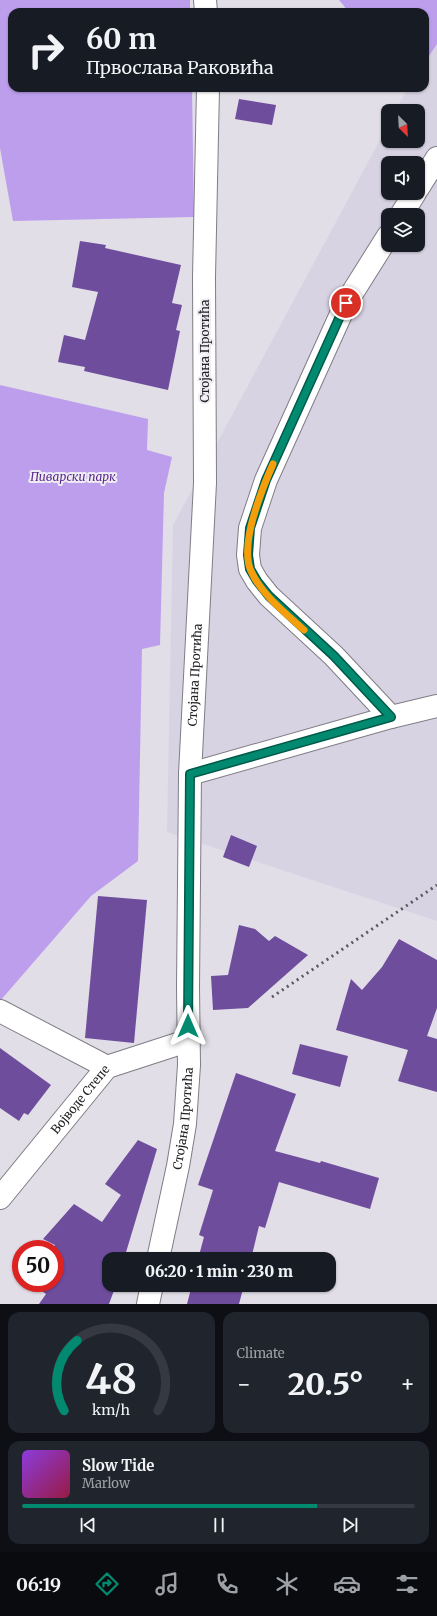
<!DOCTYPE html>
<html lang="en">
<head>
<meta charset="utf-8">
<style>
  body { margin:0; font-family:Merriweather,serif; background:#20242c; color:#f1f3f6; height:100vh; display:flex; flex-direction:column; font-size:15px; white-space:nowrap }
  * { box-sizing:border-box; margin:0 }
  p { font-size:13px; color:#9ea1a6 }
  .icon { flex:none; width:22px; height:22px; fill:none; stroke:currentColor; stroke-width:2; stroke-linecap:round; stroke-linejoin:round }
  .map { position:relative; height:1304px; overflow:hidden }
  .sheet { display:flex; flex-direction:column; gap:8px; padding:8px; background:#0d0f14; flex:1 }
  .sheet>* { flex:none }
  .hud { position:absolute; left:8px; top:8px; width:421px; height:84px; border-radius:12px; box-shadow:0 1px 3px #0004; background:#171b24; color:#f1f3f6; overflow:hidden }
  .needle { width:26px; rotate:156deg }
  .buttons { position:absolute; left:381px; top:104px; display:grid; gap:8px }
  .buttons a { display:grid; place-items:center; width:44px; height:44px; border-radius:8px; background:#171b24; box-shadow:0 1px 3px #0004; font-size:20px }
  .speed { position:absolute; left:12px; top:1240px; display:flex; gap:8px; font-size:20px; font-weight:700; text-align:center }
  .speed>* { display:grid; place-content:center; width:52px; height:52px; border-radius:50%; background:#171b24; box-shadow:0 1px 3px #0004; line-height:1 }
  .speed .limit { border:6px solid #d22; background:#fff; color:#111 }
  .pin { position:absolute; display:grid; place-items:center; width:34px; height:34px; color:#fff; margin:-17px; border:2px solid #fff; border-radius:50%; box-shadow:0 1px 4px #0007 }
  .me { position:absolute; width:44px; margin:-22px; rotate:0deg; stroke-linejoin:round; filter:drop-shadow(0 0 3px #0008) }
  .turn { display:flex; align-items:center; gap:14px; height:84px; padding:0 12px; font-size:18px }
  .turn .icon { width:52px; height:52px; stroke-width:2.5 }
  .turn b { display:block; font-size:28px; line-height:34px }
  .big { font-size:30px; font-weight:800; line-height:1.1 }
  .sheet .card { flex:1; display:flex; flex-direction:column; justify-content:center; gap:6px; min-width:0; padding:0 14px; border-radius:12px; background:#20242c }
  .sheet .dial { align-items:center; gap:0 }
  .dial svg { height:104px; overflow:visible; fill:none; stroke:#363941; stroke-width:7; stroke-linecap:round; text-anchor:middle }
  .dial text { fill:#f1f3f6; stroke:none }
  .song { display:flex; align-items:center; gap:12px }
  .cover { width:48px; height:48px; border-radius:6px; background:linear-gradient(135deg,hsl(270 70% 55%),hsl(340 70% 35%)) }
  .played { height:4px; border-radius:2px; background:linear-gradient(90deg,#028a70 75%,#363941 75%) }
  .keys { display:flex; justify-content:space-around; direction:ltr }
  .heat { display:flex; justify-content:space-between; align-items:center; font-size:22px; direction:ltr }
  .sheet .tiles { flex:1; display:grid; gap:8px; grid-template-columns:1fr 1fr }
  .card:last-child { grid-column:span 2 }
  .trip { position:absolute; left:102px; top:1252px; width:234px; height:40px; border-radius:12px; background:#171b24; box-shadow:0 1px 3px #0004; font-weight:800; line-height:40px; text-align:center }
  .menu { display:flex; height:64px; justify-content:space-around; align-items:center; background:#090b0e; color:#9ea1a6 }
  .menu .icon { width:28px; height:28px }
  .menu .selected { color:#028a70 }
  .menu b { font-size:18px; color:#f1f3f6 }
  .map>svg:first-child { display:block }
  .built { fill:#d8d3e3; fill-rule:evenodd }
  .green { fill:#bd9eed }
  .building { fill:#6f4d9d }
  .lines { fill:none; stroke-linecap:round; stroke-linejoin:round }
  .minor-casing { stroke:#7f7d85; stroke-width:24 }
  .major-casing { stroke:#7f7d85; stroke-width:24 }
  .minor { stroke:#fff; stroke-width:22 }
  .major { stroke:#fff; stroke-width:22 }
  .rail { stroke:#5b595e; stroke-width:3; stroke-dasharray:2 4; stroke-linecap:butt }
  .route-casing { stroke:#015a49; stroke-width:10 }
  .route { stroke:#028a70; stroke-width:7 }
  .slow { stroke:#f59e0b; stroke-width:7 }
  .labels { text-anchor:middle; stroke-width:4; stroke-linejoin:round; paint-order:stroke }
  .street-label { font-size:12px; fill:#222024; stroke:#efecf4 }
  .park-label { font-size:12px; font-style:italic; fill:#59298c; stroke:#efecf4 }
</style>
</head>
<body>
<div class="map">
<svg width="437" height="1304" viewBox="0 0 437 1304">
  <rect width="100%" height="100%" fill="#e1dee7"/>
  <!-- built -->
  <path class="built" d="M339,0H437V921L167,832L173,525L388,125V141H418V111H395L408,88H425V12H349ZM388,163H418V193H388ZM388,215H418V245H388Z"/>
  <!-- green -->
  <path class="green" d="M0,0H190V12H12V88H192L194,217L13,221L0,148Z
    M339,0H437V44L425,62V12H349Z
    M0,385L148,419L147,450L172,457L164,493L160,645L142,649L138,861L91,896L0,1001Z"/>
  <!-- building -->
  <path class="building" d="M239,99L276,105L272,125L235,119Z
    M80,241L106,245L105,248L181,265L172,303L182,305L176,330L180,331L168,390L84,371L85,367L58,362L64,335L85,340L98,292L72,287Z
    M231,835L257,846L249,867L223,857Z
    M98,896L147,900L134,1043L85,1038Z
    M239,925L255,929L269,941L275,936L308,955L248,1008L213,1010L211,976L228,975Z
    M399,939L437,960V1008L427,1036L437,1039V1092L398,1081L408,1050L336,1030L351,979L362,990L382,967Z
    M300,1044L348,1056L340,1087L292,1074Z
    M0,1048L51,1085L28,1115L24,1113L19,1121L0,1108Z
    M236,1073L296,1094L275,1151L320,1163L321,1161L379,1178L370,1209L279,1182L265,1228L259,1226L251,1259H198L204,1237L199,1235L213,1190L198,1185Z
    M138,1140L157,1149L124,1259H109V1285H116L109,1304H39L46,1294L31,1283H55V1249H52L55,1245L43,1239L74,1204L102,1222L121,1195L105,1184Z
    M192,1285H244L239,1304H187Z"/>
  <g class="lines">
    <!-- minor casing -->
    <g class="minor-casing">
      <g id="minor">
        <path d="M418,188L437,158"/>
        <path d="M401,215L415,193"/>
        <path d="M388,236L346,303L266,480L250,528L248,555L250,569L257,581L269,596L334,656L391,717"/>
        <path d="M190,774L391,717L437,706"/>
        <path d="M0,1011L107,1067"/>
        <path id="s1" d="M0,1198L107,1067L187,1041"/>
      </g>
    </g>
    <!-- major casing -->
    <g class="major-casing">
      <g id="major">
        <path d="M205,0L206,12"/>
        <path id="s2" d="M158,1259L178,1166L185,1124L189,1065L188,987L190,774L205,483L204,277L208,88"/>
        <path d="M148,1304L152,1285"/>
      </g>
    </g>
    <!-- minor -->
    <use href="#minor" class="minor"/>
    <!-- major -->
    <use href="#major" class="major"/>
    <!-- rail -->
    <path class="rail" d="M272,997L437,885"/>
  </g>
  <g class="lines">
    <!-- route casing -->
    <g class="route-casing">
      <path id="route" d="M188,1026L190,774L391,717L334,656L269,596L257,581L250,569L248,555L250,528L266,480L346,303"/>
    </g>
    <!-- route -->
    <use href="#route" class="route"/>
    <!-- slow -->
    <path class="slow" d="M273,464C262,489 239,545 251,571C261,594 285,613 304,630"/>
  </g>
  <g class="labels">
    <!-- street labels -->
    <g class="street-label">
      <text transform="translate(205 351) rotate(-90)" y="4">Стојана Протића</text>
      <text dy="4" stroke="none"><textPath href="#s2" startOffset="587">Стојана Протића</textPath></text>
      <text dy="4" stroke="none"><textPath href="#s1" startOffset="127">Војводе Степе</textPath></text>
      <text dy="4" stroke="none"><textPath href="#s2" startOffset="143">Стојана Протића</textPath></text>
    </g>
    <!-- park labels -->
    <g class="park-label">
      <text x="73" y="481">Пиварски парк</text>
    </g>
  </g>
</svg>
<div class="buttons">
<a><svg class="needle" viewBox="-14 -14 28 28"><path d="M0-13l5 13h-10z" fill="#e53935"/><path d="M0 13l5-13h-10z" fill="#9ea1a6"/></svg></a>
<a><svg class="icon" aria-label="sound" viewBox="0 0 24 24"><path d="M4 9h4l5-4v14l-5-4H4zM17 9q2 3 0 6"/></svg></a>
<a><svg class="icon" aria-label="layers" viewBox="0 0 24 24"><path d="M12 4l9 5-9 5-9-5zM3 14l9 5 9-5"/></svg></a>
</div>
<div class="speed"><div class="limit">50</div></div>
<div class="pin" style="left:346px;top:303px;background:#d93025"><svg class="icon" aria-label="arrive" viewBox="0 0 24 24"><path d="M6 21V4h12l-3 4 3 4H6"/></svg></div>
<svg class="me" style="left:188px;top:1026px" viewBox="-20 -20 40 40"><path d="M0-17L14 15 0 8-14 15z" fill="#028a70" stroke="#fff" stroke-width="4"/></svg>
<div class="trip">06:20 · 1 min · 230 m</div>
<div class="hud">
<div class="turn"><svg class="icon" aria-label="right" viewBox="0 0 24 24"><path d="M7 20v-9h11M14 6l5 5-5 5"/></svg><div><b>60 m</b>Првослава Раковића</div></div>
</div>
</div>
<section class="sheet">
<div class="tiles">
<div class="card dial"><svg viewBox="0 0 100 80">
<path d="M14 69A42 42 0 1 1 86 69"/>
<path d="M14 69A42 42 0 0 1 24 15" stroke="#028a70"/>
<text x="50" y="56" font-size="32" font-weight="700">48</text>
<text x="50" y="72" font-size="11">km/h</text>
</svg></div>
<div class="card"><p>Climate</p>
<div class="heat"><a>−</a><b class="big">20.5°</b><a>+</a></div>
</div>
<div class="card">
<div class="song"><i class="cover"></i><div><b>Slow Tide</b><p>Marlow</p></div></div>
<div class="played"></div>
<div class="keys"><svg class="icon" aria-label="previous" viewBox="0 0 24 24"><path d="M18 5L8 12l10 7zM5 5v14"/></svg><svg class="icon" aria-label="pause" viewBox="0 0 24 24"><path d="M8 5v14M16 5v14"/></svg><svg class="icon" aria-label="next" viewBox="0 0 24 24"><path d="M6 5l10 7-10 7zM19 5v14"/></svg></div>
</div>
</div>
</section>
<nav class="menu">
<b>06:19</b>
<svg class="icon selected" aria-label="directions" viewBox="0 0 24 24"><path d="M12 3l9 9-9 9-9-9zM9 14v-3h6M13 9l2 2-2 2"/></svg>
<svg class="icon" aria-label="music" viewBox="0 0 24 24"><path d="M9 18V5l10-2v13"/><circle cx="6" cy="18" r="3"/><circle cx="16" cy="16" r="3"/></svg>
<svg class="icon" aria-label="phone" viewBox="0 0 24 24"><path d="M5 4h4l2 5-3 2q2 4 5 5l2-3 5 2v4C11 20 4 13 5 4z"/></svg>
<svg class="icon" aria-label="climate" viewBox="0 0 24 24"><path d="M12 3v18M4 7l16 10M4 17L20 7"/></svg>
<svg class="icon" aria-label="car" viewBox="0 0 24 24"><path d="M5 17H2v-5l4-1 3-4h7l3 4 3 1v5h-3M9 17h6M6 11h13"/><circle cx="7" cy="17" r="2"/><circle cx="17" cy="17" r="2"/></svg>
<svg class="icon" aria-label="filters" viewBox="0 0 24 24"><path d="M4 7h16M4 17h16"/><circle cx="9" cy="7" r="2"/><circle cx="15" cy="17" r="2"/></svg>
</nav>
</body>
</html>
